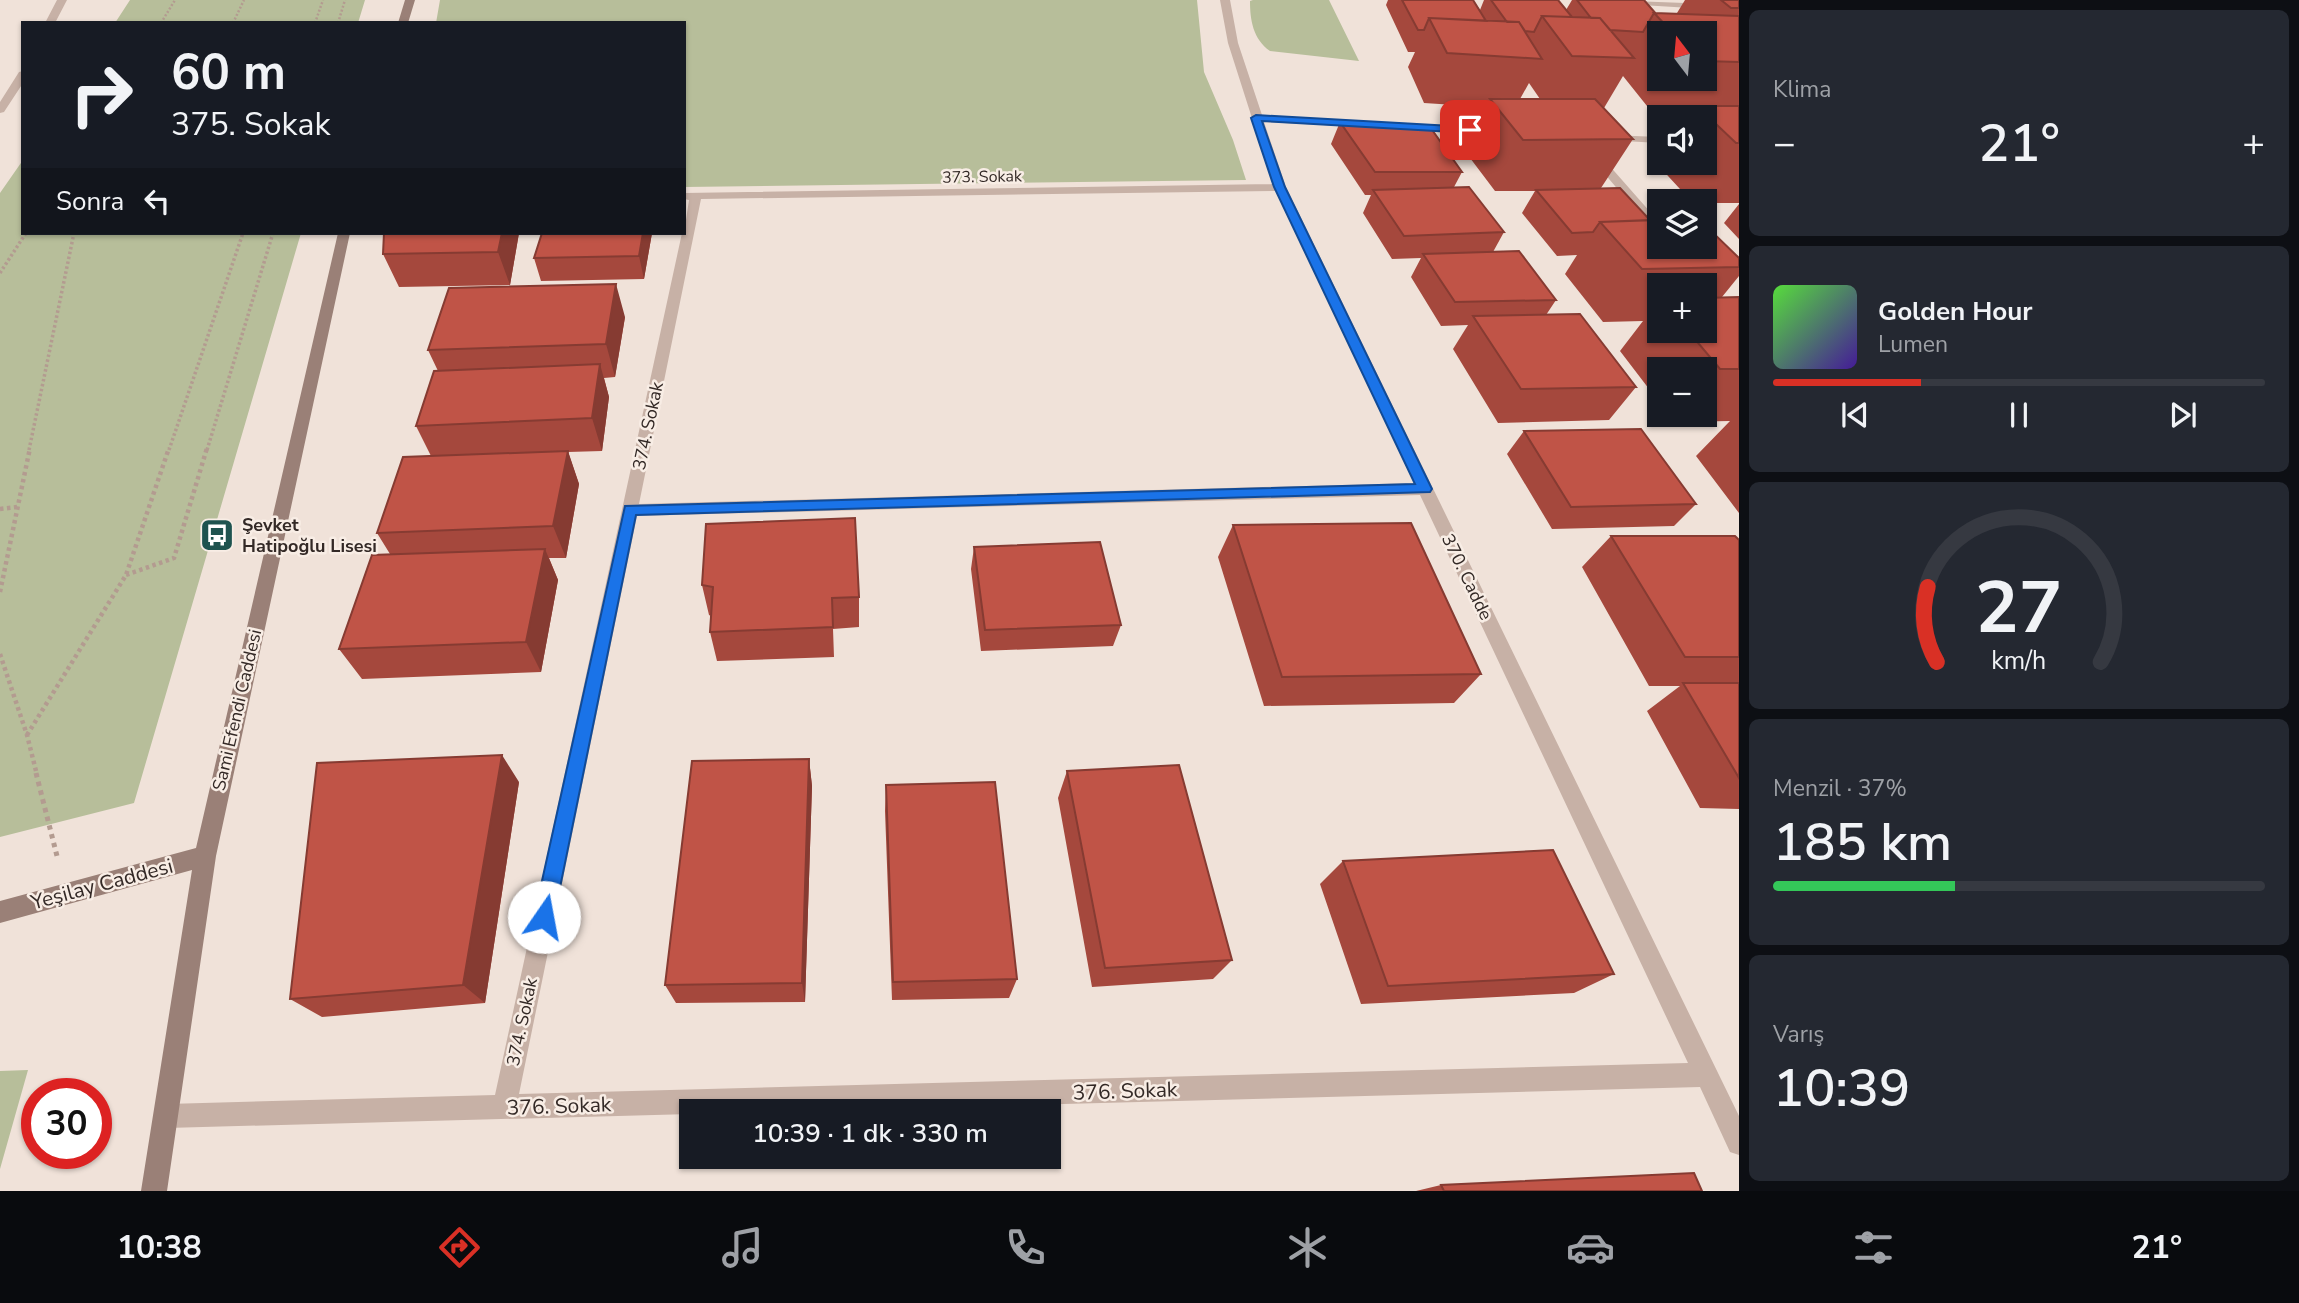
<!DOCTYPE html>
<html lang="tr">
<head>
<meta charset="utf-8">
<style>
  body { margin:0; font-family:"Nunito Sans",sans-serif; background:#242831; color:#f1f3f6; height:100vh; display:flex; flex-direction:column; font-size:26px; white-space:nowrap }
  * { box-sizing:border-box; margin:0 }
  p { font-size:23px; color:#9ea1a6 }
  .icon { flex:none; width:38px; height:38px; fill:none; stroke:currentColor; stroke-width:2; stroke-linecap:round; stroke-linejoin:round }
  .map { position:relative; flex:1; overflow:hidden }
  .details { display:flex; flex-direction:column; gap:10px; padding:10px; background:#0d0f14; width:560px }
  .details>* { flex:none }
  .banner { position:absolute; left:21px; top:21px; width:665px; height:214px; border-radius:0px; box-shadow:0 2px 5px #0004; background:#171b24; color:#f1f3f6; overflow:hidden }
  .needle { width:46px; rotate:344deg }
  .fabs { position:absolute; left:1647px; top:21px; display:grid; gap:14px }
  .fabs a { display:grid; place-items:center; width:70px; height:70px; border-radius:0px; background:#171b24; box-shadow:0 2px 5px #0004; font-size:35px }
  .speed { position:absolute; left:21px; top:1078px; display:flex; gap:14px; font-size:35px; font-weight:700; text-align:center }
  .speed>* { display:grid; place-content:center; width:91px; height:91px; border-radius:50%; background:#171b24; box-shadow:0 2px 5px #0004; line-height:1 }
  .speed .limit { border:10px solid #d22; background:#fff; color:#111 }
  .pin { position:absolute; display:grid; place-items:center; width:60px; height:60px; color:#fff; margin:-30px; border-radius:14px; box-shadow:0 4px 10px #0006 }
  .me { position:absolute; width:77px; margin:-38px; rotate:12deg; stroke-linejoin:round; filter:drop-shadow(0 0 5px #0008) }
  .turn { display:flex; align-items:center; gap:24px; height:147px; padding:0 35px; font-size:32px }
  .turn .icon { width:91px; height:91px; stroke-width:2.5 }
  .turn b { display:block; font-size:49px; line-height:60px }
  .then { display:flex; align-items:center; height:66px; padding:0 35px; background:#0003; gap:14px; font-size:26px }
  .big { font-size:52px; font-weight:600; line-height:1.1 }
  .details .card { flex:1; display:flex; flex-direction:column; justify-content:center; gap:10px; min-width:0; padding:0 24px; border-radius:10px; background:#242831 }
  .details .dial { align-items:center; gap:0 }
  .dial svg { height:182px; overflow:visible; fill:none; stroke:#363941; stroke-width:7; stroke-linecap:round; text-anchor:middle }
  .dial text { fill:#f1f3f6; stroke:none }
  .song { display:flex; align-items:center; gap:21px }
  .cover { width:84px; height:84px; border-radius:10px; background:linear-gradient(135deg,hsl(110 70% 55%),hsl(260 70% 35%)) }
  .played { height:7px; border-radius:4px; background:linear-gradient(90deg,#d93025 30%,#363941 30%) }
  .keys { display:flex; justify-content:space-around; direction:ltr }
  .heat { display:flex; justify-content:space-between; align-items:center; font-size:38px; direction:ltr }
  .charge { height:10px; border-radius:5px; background:linear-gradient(90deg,#34c759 37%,#363941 0) }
  .trip { position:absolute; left:679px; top:1099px; width:382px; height:70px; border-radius:0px; background:#171b24; box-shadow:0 2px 5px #0004; font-weight:600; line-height:70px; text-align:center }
  .tabs { display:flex; height:112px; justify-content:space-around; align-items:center; background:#090b0e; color:#9ea1a6 }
  .tabs .icon { width:49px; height:49px }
  .tabs .current { color:#d93025 }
  .tabs b { font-size:32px; color:#f1f3f6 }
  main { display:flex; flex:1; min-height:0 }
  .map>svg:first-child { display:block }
  .green { fill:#b7be9a }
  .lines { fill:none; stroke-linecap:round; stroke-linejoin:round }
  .path-far3 { stroke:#b39b90; stroke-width:2.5; stroke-dasharray:2 2; stroke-linecap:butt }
  .path-far2 { stroke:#b39b90; stroke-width:3.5; stroke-dasharray:2.5 2.5; stroke-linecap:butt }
  .path-far1 { stroke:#b39b90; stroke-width:4.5; stroke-dasharray:3.5 3.5; stroke-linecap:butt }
  .path { stroke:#b39b90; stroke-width:5; stroke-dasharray:4.5 4.5; stroke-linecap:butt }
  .service { fill:#c7b1a6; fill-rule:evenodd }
  .minor { fill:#c7b1a6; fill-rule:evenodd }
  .secondary { fill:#9a8077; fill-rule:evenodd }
  .wall { fill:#a5483d; fill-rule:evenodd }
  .shaded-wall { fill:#863b32 }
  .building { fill:#c05447; stroke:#863b32; stroke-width:2 }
  .route { fill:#1a73e8; stroke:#114b97; stroke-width:2 }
  .labels { text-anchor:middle; stroke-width:5; stroke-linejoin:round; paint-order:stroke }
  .far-street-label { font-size:16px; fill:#332926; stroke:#f8ede5 }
  .street-label { font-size:18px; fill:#332926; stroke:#f8ede5 }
  .poi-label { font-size:18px; font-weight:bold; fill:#332926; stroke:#f8ede5; text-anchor:start }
  .near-street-label { font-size:21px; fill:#332926; stroke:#f8ede5 }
</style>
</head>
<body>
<main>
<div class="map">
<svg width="1739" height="1191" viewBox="0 0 1739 1191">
  <rect width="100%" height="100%" fill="#f0e2d9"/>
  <!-- green -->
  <path class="green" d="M130,0H365L358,23H115Z
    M440,0H1197L1204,72L1233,140L1246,180L684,187V23H436Z
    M1253,0H1329L1359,61L1270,51C1253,39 1250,20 1250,1Z
    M23,160V233H301L134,803L0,837V193Z
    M28,1070L0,1169V1071Z"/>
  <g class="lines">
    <!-- path-far3 -->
    <path class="path-far3" d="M161,23L175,0
      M233,23L244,0
      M315,23L323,0
      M338,23L345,0"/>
    <!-- path-far2 -->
    <path class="path-far2" d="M0,273L26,233
      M29,450L74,233
      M169,450L243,233
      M207,450L273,233"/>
    <!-- path-far1 -->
    <path class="path-far1" d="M0,509L17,507
      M126,575L174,558L207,448
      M0,592L30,448
      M0,654L27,735L37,775
      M27,735L126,575L169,448"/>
    <!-- path -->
    <path class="path" d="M36,773L58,860"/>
    <!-- service -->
    <path class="service" d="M57,0H67L55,23H45Z
      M23,71V83L4,112L0,113V102L19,72Z"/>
    <!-- minor -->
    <path class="minor" d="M1220,0H1230L1238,43L1262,115L1362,121L1368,124L1362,127L1264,122L1286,187L1739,1116V1155L1730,1152L1700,1087L802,1111H691V1114L167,1128L158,1125L155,1116L158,1107L167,1104L495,1095L682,233H684L689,200L684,199V193L1273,184L1228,43ZM1276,191L1414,483L639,504L701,199ZM1420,495L1688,1063L519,1094L637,516Z
      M1604,0L1739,5V11L1609,3Z
      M1407,124L1498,129L1504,132L1498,135L1403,129V125Z
      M1610,135L1659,137V143L1606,140V136Z
      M1592,155H1600L1659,222V234L1655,233L1592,159Z"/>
    <!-- secondary -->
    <path class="secondary" d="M405,0H415L408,23H398Z
      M338,233H350L216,856L167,1191H141L192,870L0,923V901L196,848Z"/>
  </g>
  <!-- wall -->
  <path class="wall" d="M1388,0H1473L1480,10L1484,0H1558L1566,10L1572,0H1644L1655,13H1677L1685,0H1739V203H1704V201H1691L1657,164L1659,161V163H1704V117H1659V121L1623,76L1604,108L1633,139L1601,188L1650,220L1739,258V276L1722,297H1739V513L1696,456L1730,421L1674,422L1668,415H1704V369H1659V402L1620,351L1643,321L1603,322L1565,274L1577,255L1557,256L1522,213L1535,191H1495L1464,150L1486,107L1424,103L1408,67L1415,52H1408L1386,5ZM1659,33H1704V79H1659ZM1529,83L1540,99H1520ZM1659,285H1704V331H1659Z
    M1340,122L1462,172L1454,187L1504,232L1493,252L1556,300L1546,315L1636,387L1609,420L1498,423L1453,349L1468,325L1441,326L1411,277L1421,258L1392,259L1363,213L1371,195H1365L1331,144Z
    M1739,204V239L1724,223Z
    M384,233H519L510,285L399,287L383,254Z
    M542,233H652L644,279L541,281L534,258Z
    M625,317L615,377L604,378L609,397L602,451L568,452L579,484L566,558H549L558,580L541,672L362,679L339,649L390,554L377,533L431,456L416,426L438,371L428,350Z
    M1524,431L1696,504L1674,526L1552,529L1507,454Z
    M1233,525L1481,674L1454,703L1264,706L1218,557Z
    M1611,536L1739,540V809L1700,808L1647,711L1680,686H1649L1582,567Z
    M974,547L1121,625L1113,646L981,651L971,569Z
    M702,585L859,597V627L833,629L834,657L717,661L710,632L711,616L709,615Z
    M809,759L812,786L805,1002L676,1003L665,985Z
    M1067,771L1232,960L1213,979L1092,987L1058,798Z
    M519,782L485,1003L322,1017L290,999Z
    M886,785L1017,979L1009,998L892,1000L885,811Z
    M1343,861L1614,974L1574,993L1361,1004L1320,884Z
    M1441,1185L1702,1191H1416Z"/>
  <!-- shaded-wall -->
  <path class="shaded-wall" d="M502,233H519L510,285L498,252Z
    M643,233H652L644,279L639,256Z
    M616,284L625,317L615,377L606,344Z
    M600,364L609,397L602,451L592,418Z
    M568,451L579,484L566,558L553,526Z
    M545,549L558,580L541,672L526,642Z
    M502,755L519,782L485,1003L463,985Z
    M809,759L812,786L805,1002L802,983Z"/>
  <!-- building -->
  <path class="building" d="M1402,0H1473L1486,21L1429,18L1424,30H1418Z
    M1491,0H1558L1572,17L1542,16L1534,32L1525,31L1519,22H1507Z
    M1577,0H1644L1657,15L1654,13L1643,32L1610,30L1600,18H1591Z
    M1721,0H1739V8H1731Z
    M1654,13L1739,16V62L1704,61V33H1673Z
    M1542,16L1600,18L1634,58L1572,56Z
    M1429,18L1519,22L1542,59L1447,53Z
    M1490,99H1595L1633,139L1523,140Z
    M1697,106H1739V143H1736Z
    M1340,122L1430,127L1462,172H1375Z
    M1469,187L1504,232L1404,236L1373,190Z
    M1620,188L1650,220L1600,222L1593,232L1572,233L1536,190Z
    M1659,220V247H1704V224L1739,258V267L1642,269L1600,222Z
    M384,233H502L498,252L383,254Z
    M542,233H643L639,256L534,258Z
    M1519,251L1556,300L1455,302L1423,254Z
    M616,284L606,344L428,350L449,288Z
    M1739,297V369H1720L1688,331H1704V298Z
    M1580,314L1636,387L1521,389L1473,316Z
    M600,364L592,418L416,426L434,371Z
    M1641,429L1696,504L1571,507L1524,431Z
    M568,451L553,526L377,533L403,457Z
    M855,518L859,597L832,598L833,627L710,632L713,587L702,585L706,524Z
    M1411,523L1481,674L1282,677L1233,525Z
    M1611,536H1735L1739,540V657H1685Z
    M1100,542L1121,625L985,630L974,547Z
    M545,549L526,642L339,649L372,555Z
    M1683,683H1739V778Z
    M502,755L463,985L290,999L317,763Z
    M809,759L802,983L665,985L692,761Z
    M1179,765L1232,960L1105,968L1067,771Z
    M995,782L1017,979L893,982L886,785Z
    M1553,850L1614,974L1388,986L1343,861Z
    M1694,1173L1702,1191H1444L1441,1185Z"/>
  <!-- route -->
  <path class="route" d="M1256,115L1470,127L1475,130L1470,133L1262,121L1285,187L1432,489L1430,492L636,515L554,917L551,924L544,927L537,924L534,917L625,506L1415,484L1274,187L1251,118Z"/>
  <!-- icons -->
  <defs>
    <g id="bus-square" transform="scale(1.75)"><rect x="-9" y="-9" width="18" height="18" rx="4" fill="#1e534f" stroke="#f8ede5"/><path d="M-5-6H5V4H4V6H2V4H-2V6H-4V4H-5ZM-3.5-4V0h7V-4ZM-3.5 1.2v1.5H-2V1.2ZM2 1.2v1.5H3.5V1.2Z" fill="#fff"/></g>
  </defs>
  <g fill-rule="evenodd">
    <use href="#bus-square" x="217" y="535"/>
  </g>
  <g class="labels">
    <!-- far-street labels -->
    <g class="far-street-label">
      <text transform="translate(982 176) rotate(-1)" y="6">373. Sokak</text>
    </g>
    <!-- street labels -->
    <g class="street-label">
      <text transform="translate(648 426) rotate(-78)" y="6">374. Sokak</text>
      <text transform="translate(1467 577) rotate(64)" y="6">370. Cadde</text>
      <text transform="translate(237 710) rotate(-77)" y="6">Sami Efendi Caddesi</text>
      <text transform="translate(522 1022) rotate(-78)" y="6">374. Sokak</text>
    </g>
    <!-- poi labels -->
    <g class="poi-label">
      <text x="242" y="531">Şevket<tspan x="242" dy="21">Hatipoğlu Lisesi</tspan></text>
    </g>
    <!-- near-street labels -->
    <g class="near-street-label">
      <text transform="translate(102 884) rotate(-15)" y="7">Yeşilay Caddesi</text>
      <text transform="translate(1125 1091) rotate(-2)" y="7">376. Sokak</text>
      <text transform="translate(559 1106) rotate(-2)" y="7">376. Sokak</text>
    </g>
  </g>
</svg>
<div class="fabs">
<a><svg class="needle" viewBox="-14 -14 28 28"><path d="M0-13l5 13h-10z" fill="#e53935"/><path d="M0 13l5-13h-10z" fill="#9ea1a6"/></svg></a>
<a><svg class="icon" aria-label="sound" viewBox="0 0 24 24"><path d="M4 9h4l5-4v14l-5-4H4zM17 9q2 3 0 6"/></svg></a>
<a><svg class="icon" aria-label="layers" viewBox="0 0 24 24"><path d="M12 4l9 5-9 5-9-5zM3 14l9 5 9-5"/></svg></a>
<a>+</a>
<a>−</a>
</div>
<div class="speed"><div class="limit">30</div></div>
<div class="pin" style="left:1470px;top:130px;background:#d93025"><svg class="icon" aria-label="arrive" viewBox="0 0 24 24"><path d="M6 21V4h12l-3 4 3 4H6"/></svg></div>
<svg class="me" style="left:544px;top:917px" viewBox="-20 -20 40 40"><circle r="19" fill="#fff"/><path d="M0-13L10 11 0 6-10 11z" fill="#1a73e8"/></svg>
<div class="trip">10:39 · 1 dk · 330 m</div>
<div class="banner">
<div class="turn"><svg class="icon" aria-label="right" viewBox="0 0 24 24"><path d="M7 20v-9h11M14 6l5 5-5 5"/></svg><div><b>60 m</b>375. Sokak</div></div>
<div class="then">Sonra<svg class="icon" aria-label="left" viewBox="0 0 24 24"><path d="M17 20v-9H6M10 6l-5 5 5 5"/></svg></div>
</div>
</div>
<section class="details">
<div class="card"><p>Klima</p>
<div class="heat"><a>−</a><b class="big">21°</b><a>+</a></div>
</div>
<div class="card">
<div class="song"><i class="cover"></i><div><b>Golden Hour</b><p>Lumen</p></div></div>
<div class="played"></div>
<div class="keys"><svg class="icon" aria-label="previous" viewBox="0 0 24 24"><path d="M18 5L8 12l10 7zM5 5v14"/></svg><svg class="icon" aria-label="pause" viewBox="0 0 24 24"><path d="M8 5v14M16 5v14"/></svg><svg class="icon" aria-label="next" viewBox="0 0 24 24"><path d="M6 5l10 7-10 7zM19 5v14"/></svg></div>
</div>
<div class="card dial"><svg viewBox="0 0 100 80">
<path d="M14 69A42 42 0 1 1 86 69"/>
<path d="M14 69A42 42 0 0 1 10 36" stroke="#d93025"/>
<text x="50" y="56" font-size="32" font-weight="700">27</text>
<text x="50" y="72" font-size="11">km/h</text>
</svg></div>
<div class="card"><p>Menzil · 37%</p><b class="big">185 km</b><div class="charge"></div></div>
<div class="card"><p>Varış</p><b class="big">10:39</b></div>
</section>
</main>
<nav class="tabs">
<b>10:38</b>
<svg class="icon current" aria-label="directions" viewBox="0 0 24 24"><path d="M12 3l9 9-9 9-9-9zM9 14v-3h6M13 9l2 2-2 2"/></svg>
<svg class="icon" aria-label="music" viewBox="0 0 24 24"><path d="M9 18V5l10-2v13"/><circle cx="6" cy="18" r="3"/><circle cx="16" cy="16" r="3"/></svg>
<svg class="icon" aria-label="phone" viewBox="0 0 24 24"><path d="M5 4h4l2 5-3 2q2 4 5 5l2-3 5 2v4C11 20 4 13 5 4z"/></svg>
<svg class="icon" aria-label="climate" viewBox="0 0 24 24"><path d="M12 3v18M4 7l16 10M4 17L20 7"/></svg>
<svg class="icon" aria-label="car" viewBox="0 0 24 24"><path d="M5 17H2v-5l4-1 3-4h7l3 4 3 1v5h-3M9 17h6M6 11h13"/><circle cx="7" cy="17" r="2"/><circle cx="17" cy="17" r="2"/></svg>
<svg class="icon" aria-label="filters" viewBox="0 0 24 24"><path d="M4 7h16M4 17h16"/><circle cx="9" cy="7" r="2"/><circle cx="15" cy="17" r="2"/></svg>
<b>21°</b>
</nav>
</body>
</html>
